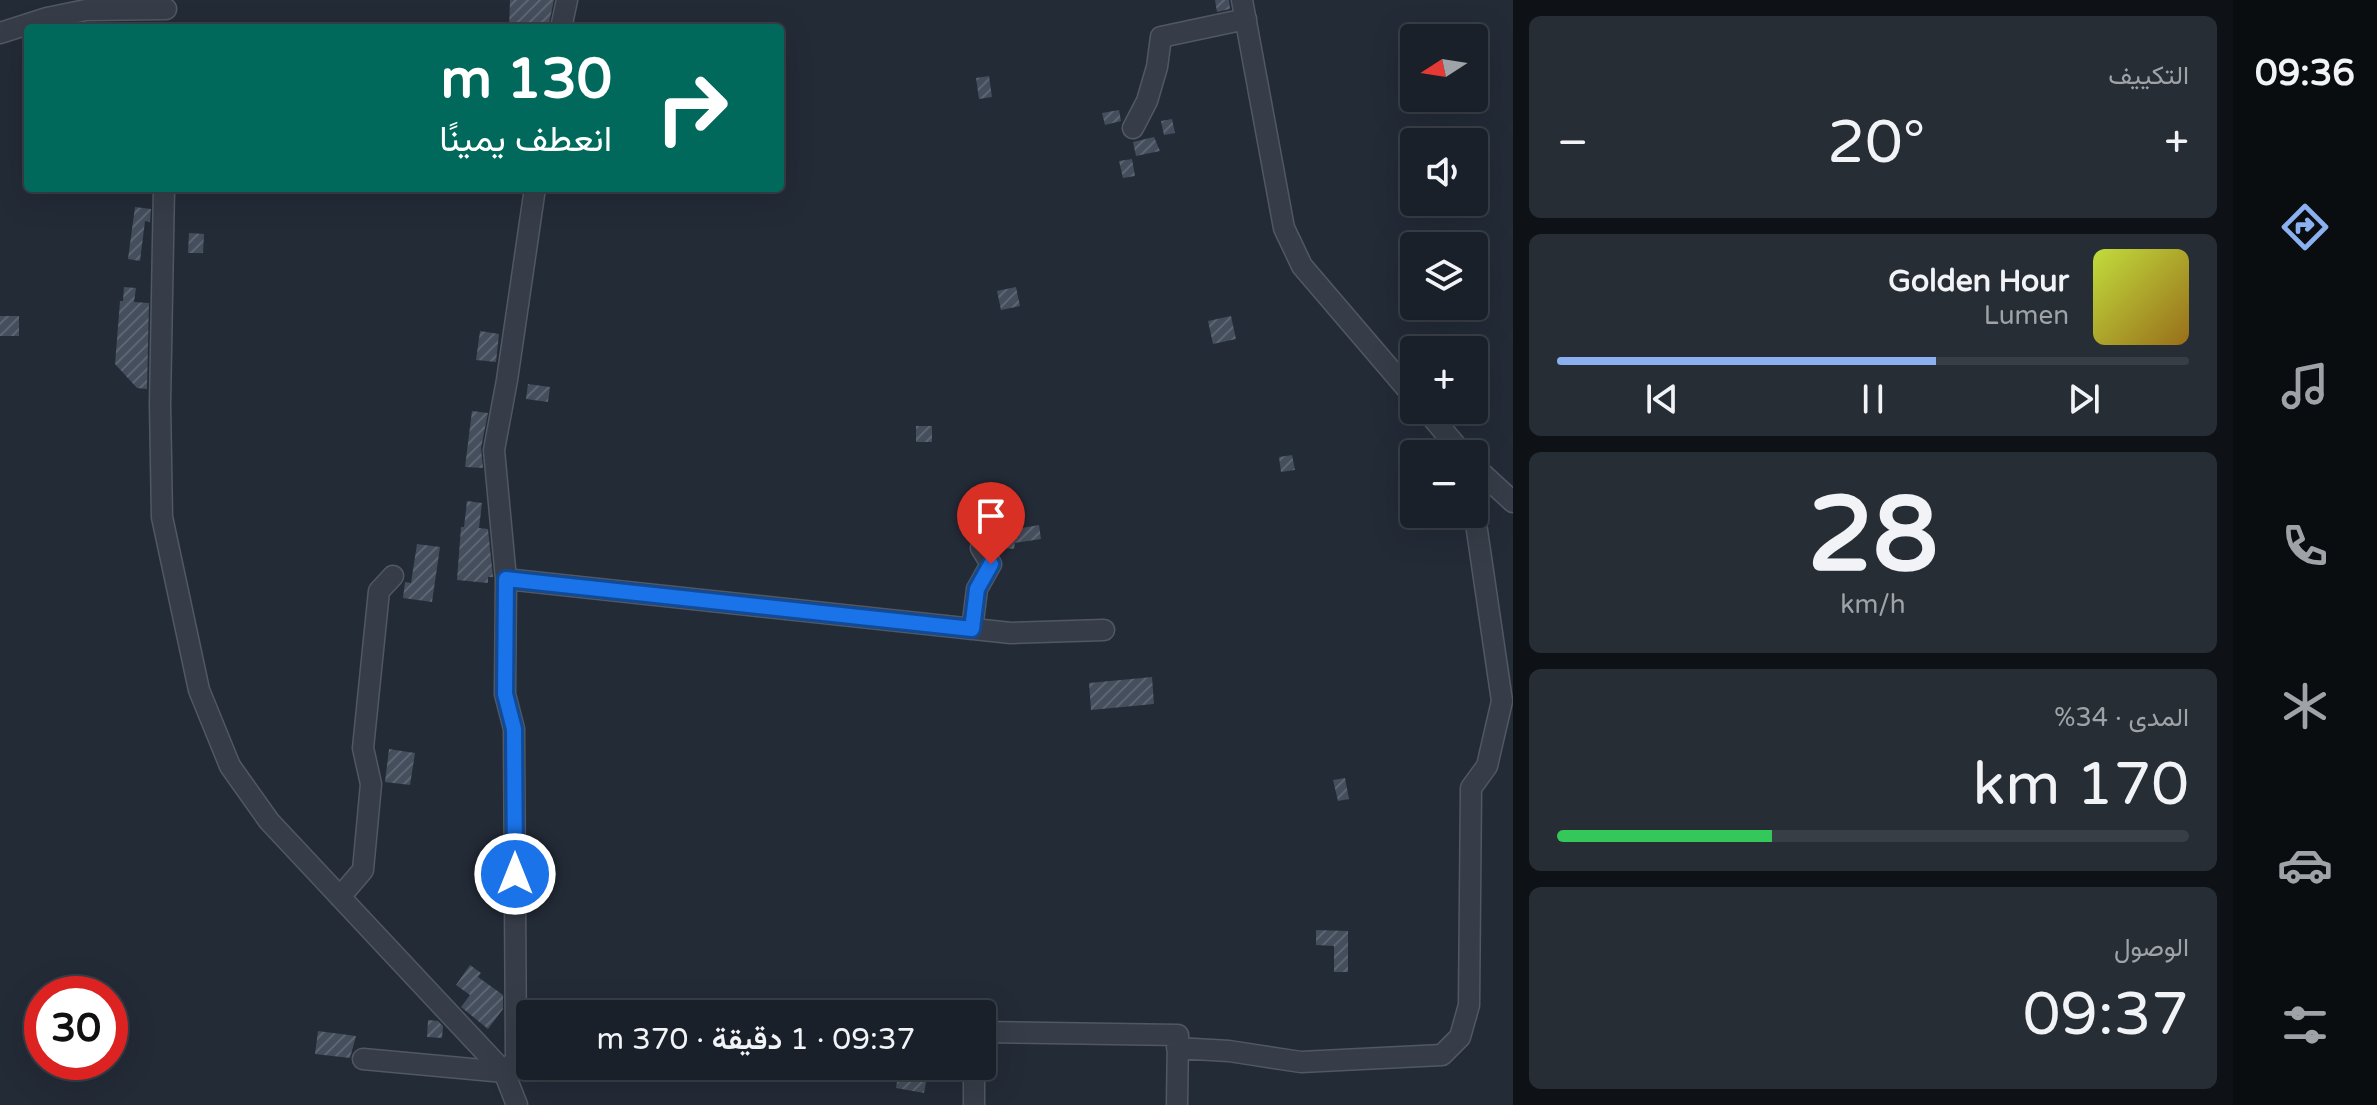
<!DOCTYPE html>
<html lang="ar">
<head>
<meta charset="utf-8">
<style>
  body { margin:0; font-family:"Varela Round",Vazirmatn,sans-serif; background:#272d35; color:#f1f3f6; direction:rtl; height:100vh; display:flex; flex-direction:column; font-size:30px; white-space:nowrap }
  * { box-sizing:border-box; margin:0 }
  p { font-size:26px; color:#9fa3a8 }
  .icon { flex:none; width:44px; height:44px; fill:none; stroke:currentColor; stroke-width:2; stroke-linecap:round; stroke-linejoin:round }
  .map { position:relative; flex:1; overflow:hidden; direction:ltr }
  .panel { display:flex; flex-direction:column; gap:16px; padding:16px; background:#0e1217; width:720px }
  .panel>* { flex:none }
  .guide { position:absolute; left:24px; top:24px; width:760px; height:168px; border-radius:8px; box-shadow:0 8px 32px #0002,0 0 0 2px #383e46; direction:rtl; background:#00695c; color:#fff; overflow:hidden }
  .needle { width:52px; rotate:258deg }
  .buttons { position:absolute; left:1400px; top:24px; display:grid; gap:16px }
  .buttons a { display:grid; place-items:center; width:88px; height:88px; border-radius:8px; background:#1a2029; box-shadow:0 8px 32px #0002,0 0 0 2px #383e46; font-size:40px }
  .speed { position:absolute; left:24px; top:976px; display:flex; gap:16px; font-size:40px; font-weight:700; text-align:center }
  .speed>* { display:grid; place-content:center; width:104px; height:104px; border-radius:50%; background:#1a2029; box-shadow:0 8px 32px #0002,0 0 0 2px #383e46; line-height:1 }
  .speed .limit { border:12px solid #d22; background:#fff; color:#111 }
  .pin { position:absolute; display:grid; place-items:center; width:68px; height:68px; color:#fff; margin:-82px -34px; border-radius:50% 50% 50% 0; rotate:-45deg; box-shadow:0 0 8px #0007 }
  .pin .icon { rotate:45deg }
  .me { position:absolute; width:88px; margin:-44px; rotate:0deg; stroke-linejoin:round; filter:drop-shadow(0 0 6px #0008) }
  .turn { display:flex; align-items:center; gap:28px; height:168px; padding:0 40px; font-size:36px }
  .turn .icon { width:104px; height:104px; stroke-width:2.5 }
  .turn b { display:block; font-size:56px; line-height:68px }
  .big { font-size:60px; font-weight:600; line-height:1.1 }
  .panel .widget { flex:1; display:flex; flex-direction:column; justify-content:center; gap:12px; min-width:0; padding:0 28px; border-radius:12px; background:#272d35 }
  .panel .dial { align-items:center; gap:0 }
  .dial b { font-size:104px; line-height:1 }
  .song { display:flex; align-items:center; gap:24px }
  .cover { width:96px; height:96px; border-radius:12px; background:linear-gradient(135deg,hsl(70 70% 55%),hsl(40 70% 35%)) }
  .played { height:8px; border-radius:4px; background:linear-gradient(90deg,#8ab0f0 60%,#383e46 60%) }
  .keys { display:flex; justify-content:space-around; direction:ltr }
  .heat { display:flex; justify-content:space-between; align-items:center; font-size:44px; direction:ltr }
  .charge { height:12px; border-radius:6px; background:linear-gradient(90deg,#34c759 34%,#383e46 0) }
  .trip { position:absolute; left:516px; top:1000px; width:480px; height:80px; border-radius:8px; background:#1a2029; box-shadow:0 8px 32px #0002,0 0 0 2px #383e46; font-weight:600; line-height:80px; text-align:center; direction:rtl }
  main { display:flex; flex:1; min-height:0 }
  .dock { display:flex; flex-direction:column; width:144px; justify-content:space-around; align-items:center; background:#0a0d10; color:#9fa3a8 }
  .dock .icon { width:56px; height:56px }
  .dock .on { color:#8ab0f0 }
  .dock b { font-size:36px; color:#f1f3f6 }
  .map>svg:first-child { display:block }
  .building { fill:url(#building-hatch) }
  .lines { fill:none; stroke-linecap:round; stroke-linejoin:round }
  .minor-casing { stroke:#515863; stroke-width:23 }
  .minor { stroke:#363d48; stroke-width:20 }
  .route-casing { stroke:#114b97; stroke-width:20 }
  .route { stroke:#1a73e8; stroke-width:14 }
</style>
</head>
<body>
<main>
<nav class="dock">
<b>09:36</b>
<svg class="icon on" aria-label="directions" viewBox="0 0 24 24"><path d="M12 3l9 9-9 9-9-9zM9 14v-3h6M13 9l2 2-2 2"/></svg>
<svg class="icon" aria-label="music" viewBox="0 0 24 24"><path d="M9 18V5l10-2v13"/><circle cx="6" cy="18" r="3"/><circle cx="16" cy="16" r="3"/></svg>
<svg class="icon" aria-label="phone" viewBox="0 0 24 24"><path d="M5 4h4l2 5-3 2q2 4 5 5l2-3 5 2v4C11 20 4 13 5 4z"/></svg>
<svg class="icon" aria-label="climate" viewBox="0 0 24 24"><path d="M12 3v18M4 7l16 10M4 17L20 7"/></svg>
<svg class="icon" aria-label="car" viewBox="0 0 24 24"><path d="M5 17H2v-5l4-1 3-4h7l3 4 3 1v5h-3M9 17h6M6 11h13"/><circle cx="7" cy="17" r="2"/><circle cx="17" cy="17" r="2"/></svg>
<svg class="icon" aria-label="filters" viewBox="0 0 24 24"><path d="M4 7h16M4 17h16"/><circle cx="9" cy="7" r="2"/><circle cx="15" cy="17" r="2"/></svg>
</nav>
<section class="panel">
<div class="widget"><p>التكييف</p>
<div class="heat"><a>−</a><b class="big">20°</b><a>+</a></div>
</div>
<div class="widget">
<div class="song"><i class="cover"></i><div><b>Golden Hour</b><p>Lumen</p></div></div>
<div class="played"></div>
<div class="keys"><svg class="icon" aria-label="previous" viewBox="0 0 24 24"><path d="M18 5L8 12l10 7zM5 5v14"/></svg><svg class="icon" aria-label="pause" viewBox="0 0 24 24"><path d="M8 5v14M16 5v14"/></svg><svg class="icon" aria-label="next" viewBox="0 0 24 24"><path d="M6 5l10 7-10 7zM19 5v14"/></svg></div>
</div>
<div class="widget dial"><b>28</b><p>km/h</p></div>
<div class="widget"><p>المدى · 34%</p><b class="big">170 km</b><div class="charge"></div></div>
<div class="widget"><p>الوصول</p><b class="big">09:37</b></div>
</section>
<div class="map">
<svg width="1513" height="1105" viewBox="0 0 1513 1105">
  <defs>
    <pattern id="building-hatch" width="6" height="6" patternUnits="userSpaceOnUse" patternTransform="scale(2)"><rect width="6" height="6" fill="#444e5c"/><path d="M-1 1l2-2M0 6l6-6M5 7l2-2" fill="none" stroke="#5d6572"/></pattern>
  </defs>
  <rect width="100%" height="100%" fill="#232b37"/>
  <!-- building -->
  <path class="building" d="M510,0H554L548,28H509Z
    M1215,0H1229L1230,9L1217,12Z
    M989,76L992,97L979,99L976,78Z
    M1119,110L1121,121L1105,125L1102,113Z
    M1172,119L1175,133L1164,135L1161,121Z
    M1154,137L1160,151L1136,156L1133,142Z
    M1132,159L1135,176L1123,178L1119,161Z
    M135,207L151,209L150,222L145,221L140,261L128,259Z
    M189,233L204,234L203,253H188Z
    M124,287L136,288L134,302L149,303L147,389L137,388L115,364L120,301H123Z
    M1016,287L1020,306L1001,310L997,291Z
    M0,316H19V336H0Z
    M1231,316L1236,339L1213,344L1208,321Z
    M480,331L499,334L496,362L476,360Z
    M528,384L550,387L548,402L526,399Z
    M472,411L488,413L481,448L483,468L465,467Z
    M916,426H932V442H916Z
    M1292,455L1295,470L1281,472L1279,457Z
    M467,501L482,503L479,528L488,529L493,577H488V583L457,580L461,527H464Z
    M988,524L1022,528L1039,525L1041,539L1015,543L1014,549L996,547L986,536Z
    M417,544L440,547L432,602L403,598L405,582L411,583Z
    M1152,677L1154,704L1091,710L1089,683Z
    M389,749L415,753L410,785L385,782Z
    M1345,778L1349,799L1338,801L1333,780Z
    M1316,930L1348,931V972H1334V946L1316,945Z
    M470,965L481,973L478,977L503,995V1009L488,1029L461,1007L470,995L456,985Z
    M428,1020L438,1021L443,1026L442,1038L427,1037Z
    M318,1031L356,1036L350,1058L315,1054Z
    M900,1066H929L924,1093L896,1088Z"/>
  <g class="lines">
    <!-- minor casing -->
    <g class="minor-casing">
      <path id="minor" d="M1242,0L1284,228L1302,266L1414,397
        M561,28L567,0
        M0,33L47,18L86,10L166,9
        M1133,128L1147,101L1157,67L1161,37L1246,19
        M164,188L160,404L162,517L199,690L230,766L269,821L504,1072L517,1105
        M1426,410L1463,454
        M1474,466L1513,502
        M506,579L1011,633L1104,630
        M972,629L977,589L991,564L981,548
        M340,897L363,870L371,784L363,748L379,591L393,576
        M982,1032L1178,1035L1177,1105
        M1177,1048L1229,1051L1301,1062L1442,1055L1460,1037L1469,1005L1471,788L1487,766L1502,701L1474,510
        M363,1059L504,1072L516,1060L514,729L505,694L506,579L494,450L507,380L535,188
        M974,1105V1066"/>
    </g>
    <!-- minor -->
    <use href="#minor" class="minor"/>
  </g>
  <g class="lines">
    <!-- route casing -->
    <g class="route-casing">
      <path id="route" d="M515,874L514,729L505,694L506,579L972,629L977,589L991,564"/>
    </g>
    <!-- route -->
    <use href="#route" class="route"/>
  </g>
</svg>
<div class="buttons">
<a><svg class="needle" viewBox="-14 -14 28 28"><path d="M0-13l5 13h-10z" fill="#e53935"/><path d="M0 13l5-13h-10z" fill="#9fa3a8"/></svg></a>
<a><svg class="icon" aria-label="sound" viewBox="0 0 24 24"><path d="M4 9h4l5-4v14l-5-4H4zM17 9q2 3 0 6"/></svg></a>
<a><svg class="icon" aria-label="layers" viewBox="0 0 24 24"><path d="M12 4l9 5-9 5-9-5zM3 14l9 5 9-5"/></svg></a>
<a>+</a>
<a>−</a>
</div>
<div class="speed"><div class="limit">30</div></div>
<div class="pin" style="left:991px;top:564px;background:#d93025"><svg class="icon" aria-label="arrive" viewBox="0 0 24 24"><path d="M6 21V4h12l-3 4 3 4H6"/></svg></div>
<svg class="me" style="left:515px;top:874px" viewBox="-20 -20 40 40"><circle r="17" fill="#1a73e8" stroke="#fff" stroke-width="3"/><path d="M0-11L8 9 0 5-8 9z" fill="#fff"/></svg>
<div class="trip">09:37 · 1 دقيقة · 370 m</div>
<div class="guide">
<div class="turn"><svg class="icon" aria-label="right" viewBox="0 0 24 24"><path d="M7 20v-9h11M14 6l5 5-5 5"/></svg><div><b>130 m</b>انعطف يمينًا</div></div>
</div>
</div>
</main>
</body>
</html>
